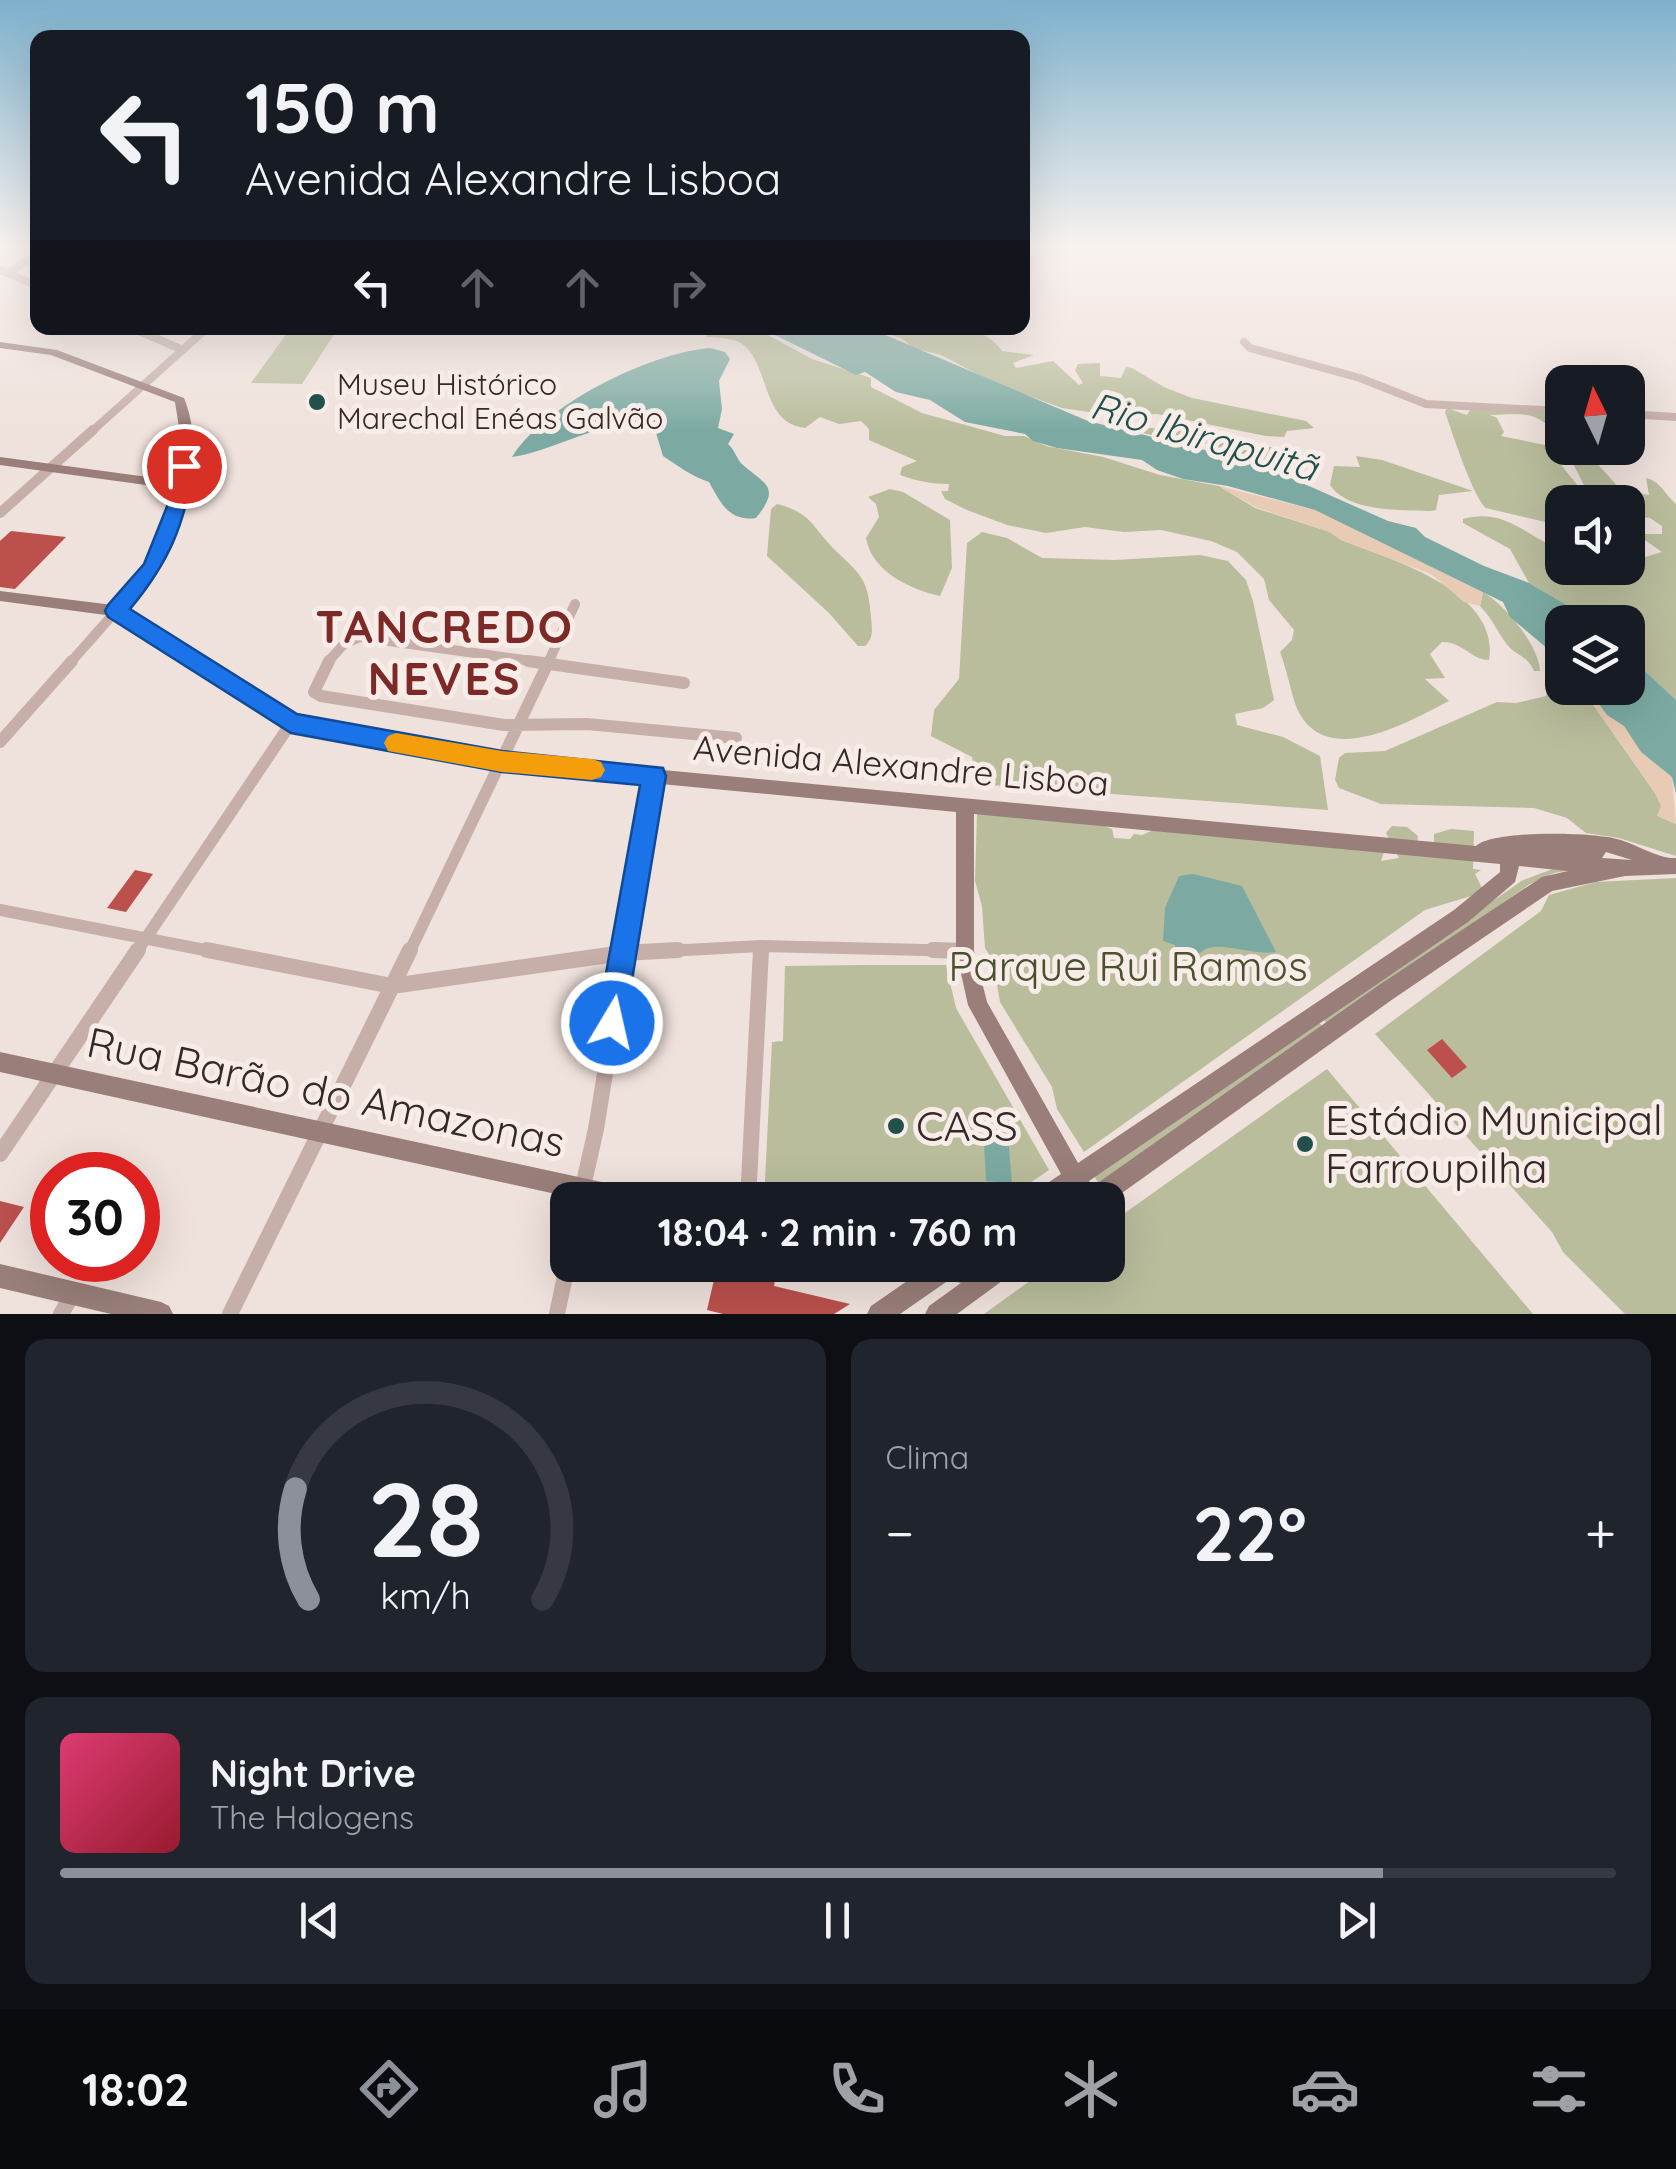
<!DOCTYPE html>
<html lang="pt">
<head>
<meta charset="utf-8">
<style>
  body { margin:0; font-family:Quicksand,sans-serif; background:#20242c; color:#f1f3f6; height:100vh; display:flex; flex-direction:column; font-size:38px; white-space:nowrap }
  * { box-sizing:border-box; margin:0 }
  p { font-size:32px; color:#9ea1a6 }
  .icon { flex:none; width:55px; height:55px; fill:none; stroke:currentColor; stroke-width:2; stroke-linecap:round; stroke-linejoin:round }
  .map { position:relative; height:1314px; overflow:hidden }
  .side { display:flex; flex-direction:column; gap:25px; padding:25px; background:#0d0f14; flex:1 }
  .side>* { flex:none }
  .banner { position:absolute; left:30px; top:30px; width:1000px; height:305px; border-radius:20px; box-shadow:0 10px 40px #0002; background:#171b24; color:#f1f3f6; overflow:hidden }
  .needle { width:65px; rotate:355deg }
  .buttons { position:absolute; left:1545px; top:365px; display:grid; gap:20px }
  .buttons a { display:grid; place-items:center; width:100px; height:100px; border-radius:20px; background:#171b24; box-shadow:0 10px 40px #0002; font-size:50px }
  .speed { position:absolute; left:30px; top:1152px; display:flex; gap:20px; font-size:50px; font-weight:700; text-align:center }
  .speed>* { display:grid; place-content:center; width:130px; height:130px; border-radius:50%; background:#171b24; box-shadow:0 10px 40px #0002; line-height:1 }
  .speed .limit { border:15px solid #d22; background:#fff; color:#111 }
  .pin { position:absolute; display:grid; place-items:center; width:85px; height:85px; color:#fff; margin:-42px; border:5px solid #fff; border-radius:50%; box-shadow:0 2px 10px #0007 }
  .me { position:absolute; width:110px; margin:-55px; rotate:9deg; stroke-linejoin:round; filter:drop-shadow(0 0 8px #0008) }
  .turn { display:flex; align-items:center; gap:35px; height:210px; padding:0 50px; font-size:45px }
  .turn .icon { width:130px; height:130px; stroke-width:2.5 }
  .turn b { display:block; font-size:70px; line-height:85px }
  .lanes { display:flex; align-items:center; height:95px; padding:0 50px; background:#0003; justify-content:center; gap:50px; direction:ltr }
  .lanes .off { opacity:.35 }
  .big { font-size:75px; font-weight:700; line-height:1.1 }
  .side .card { flex:1; display:flex; flex-direction:column; justify-content:center; gap:15px; min-width:0; padding:0 35px; border-radius:20px; background:#20242c }
  .side .dial { align-items:center; gap:0 }
  .dial svg { height:260px; overflow:visible; fill:none; stroke:#363941; stroke-width:7; stroke-linecap:round; text-anchor:middle }
  .dial text { fill:#f1f3f6; stroke:none }
  .song { display:flex; align-items:center; gap:30px }
  .cover { width:120px; height:120px; border-radius:15px; background:linear-gradient(135deg,hsl(340 70% 55%),hsl(350 70% 35%)) }
  .played { height:10px; border-radius:5px; background:linear-gradient(90deg,#8c9099 85%,#363941 85%) }
  .keys { display:flex; justify-content:space-around; direction:ltr }
  .heat { display:flex; justify-content:space-between; align-items:center; font-size:55px; direction:ltr }
  .side .tiles { flex:1; display:grid; gap:25px; grid-template-columns:1fr 1fr }
  .card:last-child { grid-column:span 2 }
  .trip { position:absolute; left:550px; top:1182px; width:575px; height:100px; border-radius:20px; background:#171b24; box-shadow:0 10px 40px #0002; font-weight:700; line-height:100px; text-align:center }
  .menu { display:flex; height:160px; justify-content:space-around; align-items:center; background:#090b0e; color:#9ea1a6 }
  .menu .icon { width:70px; height:70px }
  .menu .on { color:#8c9099 }
  .menu b { font-size:45px; color:#f1f3f6 }
  .map>svg:first-child { display:block }
  .green { fill:#b9bd9c }
  .sand { fill:#e8cbb4 }
  .water { fill:#7caaa2 }
  .building { fill:#bb504d }
  .lines { fill:none; stroke-linecap:round; stroke-linejoin:round }
  .street-far3 { stroke:#c6afa8; stroke-width:8 }
  .street-far2 { stroke:#c6afa8; stroke-width:10 }
  .street-far1 { stroke:#c6afa8; stroke-width:12 }
  .street { stroke:#c6afa8; stroke-width:16 }
  .secondary { fill:#997e79; fill-rule:evenodd }
  .route { fill:#1a73e8; stroke:#114b97; stroke-width:2.5 }
  .slow { fill:#f59e0b }
  .poi-dot { fill:#21514a; stroke:#f7ece7; stroke-width:4 }
  .labels { text-anchor:middle; stroke-width:10; stroke-linejoin:round; paint-order:stroke }
  .far-poi-label { font-size:30px; fill:#342927; stroke:#f7ece7; text-anchor:start }
  .street-label { font-size:35px; fill:#342927; stroke:#f7ece7 }
  .water-label { font-size:38px; font-style:italic; fill:#21514a; stroke:#f7ece7 }
  .near-park-label { font-size:42px; fill:#4a502d; stroke:#f7ece7 }
  .near-street-label { font-size:42px; fill:#342927; stroke:#f7ece7 }
  .near-poi-label { font-size:42px; fill:#342927; stroke:#f7ece7; text-anchor:start }
  .district-label { font-size:45px; font-weight:bold; letter-spacing:2.5px; fill:#7c2a27; stroke:#f7ece7 }
</style>
</head>
<body>
<div class="map">
<svg width="1676" height="1314" viewBox="0 0 1676 1314">
  <rect width="100%" height="100%" fill="#efe1db"/>
  <!-- green -->
  <path class="green" d="M704,328H755L812,359L871,378V387L922,413L951,421L1005,436H1024L1046,446L1103,457L1160,475L1219,486L1255,508L1330,532L1341,540C1390,559 1501,591 1489,660C1471,660 1462,641 1442,642L1430,654L1445,678L1425,679L1449,701C1408,722 1323,772 1296,706C1290,689 1287,670 1280,652L1292,640L1294,630L1269,600L1264,579L1237,552L1211,541L1161,530L1124,532L1085,527L1046,533L1007,525L967,510L945,499L941,491H948L949,484C932,484 916,481 900,475L902,467L917,461L869,440V429L861,421L839,424L820,417L805,428C763,424 769,369 746,347C735,337 720,338 707,337Z
    M869,328C908,328 978,314 1002,351L1034,355L1013,363L1016,368L1053,361L1079,385L1083,383L1075,370L1078,364L1100,363V376L1121,378L1126,367L1132,368L1164,387L1192,398L1306,421L1314,428L1287,431L1284,437L1266,436L1157,414L1116,416L1062,408L996,384L941,355L913,348L901,338Z
    M287,333H335L302,384L251,383Z
    M1447,408L1467,415L1470,410L1562,413V444C1540,410 1529,414 1490,415L1497,418L1504,432L1501,436L1545,445L1591,502H1562V523L1558,525L1486,508C1473,497 1452,432 1445,412Z
    M1127,426L1201,432L1302,454L1315,464L1314,467C1270,468 1231,449 1189,440C1169,435 1144,438 1127,426Z
    M1565,448H1583L1622,491L1649,495L1646,478C1660,481 1665,494 1676,504V700L1628,655V622H1586L1565,604L1529,583L1510,549L1463,523V519C1506,507 1528,538 1562,550V568H1628V553L1645,557L1662,552L1636,534H1662V526L1650,518L1628,515V502H1598L1591,499Z
    M1356,456L1382,460L1473,491L1439,495L1436,510L1430,511C1400,510 1348,512 1330,485L1334,466L1360,467Z
    M890,489L903,492L950,520L952,568L940,596C910,589 872,572 866,538L879,517L876,504L868,497Z
    M777,504C813,513 813,529 836,551C862,576 868,579 871,617C872,629 874,638 865,646H858L829,613L767,556L771,509Z
    M982,532L1007,538L1042,558L1115,560L1200,555L1228,561L1246,580L1253,601L1274,700L1263,708L1235,714L1237,725L1283,737L1320,756L1328,810L977,784L972,757L931,736L934,710L959,679L967,543Z
    M1483,592C1505,605 1539,645 1540,671H1534C1528,657 1520,657 1510,648C1499,636 1493,619 1480,606Z
    M1549,684H1562V688H1574L1587,696L1655,793L1662,806L1658,816L1676,824V856L1619,838L1586,833L1567,818L1534,808L1381,804L1339,788L1335,780L1339,758L1345,753L1385,751L1497,702L1516,703L1546,696Z
    M977,813L1104,826L1112,829L1114,838L1130,839L1134,834L1142,835L1158,828L1384,852L1381,861L1399,858L1386,833L1392,826L1407,827L1418,836L1417,846L1434,845V834L1451,829L1474,831L1473,869L1481,870L1475,874L1484,892L1425,910L1084,1152L1057,1109L1052,1087L1000,1002L993,961L985,948L982,906L975,881Z
    M1558,867L1573,870L1554,873L1530,884L1328,1025L1323,1019L1523,880Z
    M1676,878V1314H1625L1563,1252L1552,1232L1375,1034L1541,911L1549,895L1596,882Z
    M861,965H946L956,1008L1049,1170L1005,1200H764L772,1042L783,1041L785,966Z
    M1319,1022L1324,1029L1099,1184L1094,1176Z
    M1327,1069L1533,1314H984L1052,1265H1108V1225Z"/>
  <!-- sand -->
  <path class="sand" d="M1219,486L1315,510L1483,592L1480,606L1464,602L1431,574L1341,540L1330,532L1255,507Z
    M1574,688H1587L1607,715L1624,726L1641,752L1672,777L1676,824L1657,816L1661,806L1655,793L1587,696Z"/>
  <!-- water -->
  <path class="water" d="M761,328H869L1088,421L1257,463L1388,521L1416,528L1425,537L1484,566L1529,583L1565,604L1586,622H1562V661L1510,617L1503,602L1315,510L1228,486L1183,479L1157,470L1142,460L1057,448L1033,441L1025,434L965,422L930,400L896,392L865,372L856,375Z
    M710,348L725,352L730,359L719,381L722,409L718,428L734,434L728,444C735,450 737,460 743,465C766,485 781,487 756,518C729,522 720,502 709,482C693,477 678,466 663,456L653,423C607,417 555,451 512,457C543,406 648,353 710,348Z
    M1628,655L1676,700V794L1672,777L1641,752L1624,726L1607,715L1587,688H1628Z
    M1193,874L1242,886L1276,952C1255,956 1217,940 1204,950C1199,953 1196,958 1191,960L1174,956L1175,945L1163,941L1165,908L1179,876Z
    M983,1123L1007,1124L1012,1183L986,1181Z"/>
  <!-- building -->
  <path class="building" d="M11,531L66,537L15,589L0,587V541Z
    M135,870L153,874L126,912L107,908Z
    M1442,1039L1467,1067L1452,1078L1427,1050Z
    M0,1201L24,1207L0,1243Z
    M748,1265L777,1269L774,1286L850,1304L834,1314H723L707,1310L716,1271L745,1278Z"/>
  <g class="lines">
    <!-- street-far3 -->
    <path class="street-far3" d="M0,270L38,286
      M8,273L38,254
      M132,328L183,350
      M1244,342L1250,348L1360,378L1426,404L1562,411
      M1628,414L1676,417
      M90,433L207,328"/>
    <!-- street-far2 -->
    <path class="street-far2" d="M0,513L93,430
      M70,663L116,611
      M327,663L344,644L360,637L546,663
      M548,663L575,604"/>
    <!-- street-far1 -->
    <path class="street-far1" d="M329,661L314,692L321,696L504,725L587,724L736,738
      M528,661L684,683
      M0,742L72,661
      M0,910L220,953
      M136,953L291,723
      M409,953L549,661
      M625,953L654,775
      M629,953L761,946L965,951
      M761,953V946"/>
    <!-- street -->
    <path class="street" d="M207,950L392,986L623,953L678,950
      M933,950L965,951
      M0,1154L138,950
      M580,1200L596,1129L625,950
      M748,1200L761,950
      M61,1314L74,1292
      M230,1314L410,950
      M557,1314L568,1262"/>
    <!-- secondary -->
    <path class="secondary" d="M0,342L57,350L184,398C206,451 187,526 156,573C147,586 136,598 125,610L295,717L503,755L1476,846C1494,830 1591,832 1617,839C1637,844 1657,859 1676,858V874L1625,876L1552,891L1393,999L1108,1203V1200H1075L1071,1193L1061,1200H1031L1034,1192L1061,1174L968,1005L956,951V812L503,769L291,730L113,616L0,601V591L113,605C148,566 163,542 175,489L0,465V457L177,481L181,440L175,402L51,355L0,348ZM974,814L1500,864V872L1454,910L1078,1163L987,1002L974,951ZM1606,852L1632,860L1602,858ZM1519,866L1568,871L1542,877L1379,985L1092,1187L1089,1181L1468,922L1515,882Z
      M0,1052L634,1189L642,1192L645,1200H583L0,1072Z
      M0,1264L161,1302L169,1306L173,1314H111L0,1288Z
      M920,1265H1017L1013,1273L957,1314H925L929,1306L961,1283L949,1280L900,1314H867L871,1306L923,1270Z"/>
  </g>
  <!-- sky -->
  <linearGradient id="sky" x2="0" y2="1"><stop stop-color="#7db0cc"/><stop offset="0.57" stop-color="#f8f2ef"/><stop offset="1" stop-color="#f8f2ef" stop-opacity="0"/></linearGradient>
  <rect width="1676" height="431" fill="url(#sky)"/>
  <!-- route -->
  <path class="route" d="M184,459L194,466C184,526 169,562 130,609L297,714L502,751L663,768L666,776L623,1034L612,1038L602,1034L597,1023L640,785L502,772L291,733L108,617L105,611L108,605L144,564L168,504L175,466Z"/>
  <!-- slow -->
  <path class="slow" d="M396,733L502,751L592,759L601,762L605,770L601,777L592,780L502,772L388,751L384,743L388,736Z"/>
  <!-- markers -->
  <g class="poi-dot">
    <circle cx="317" cy="402" r="10"/>
    <circle cx="896" cy="1126" r="10"/>
    <circle cx="1305" cy="1144" r="10"/>
  </g>
  <g class="labels">
    <!-- far-poi labels -->
    <g class="far-poi-label">
      <text x="337" y="395">Museu Histórico<tspan x="337" dy="34">Marechal Enéas Galvão</tspan></text>
    </g>
    <!-- street labels -->
    <g class="street-label">
      <text transform="translate(901 766) rotate(5)" y="12">Avenida Alexandre Lisboa</text>
    </g>
    <!-- water labels -->
    <g class="water-label">
      <text transform="translate(1204 437) rotate(16)" y="13">Rio Ibirapuitã</text>
    </g>
    <!-- near-park labels -->
    <g class="near-park-label">
      <text x="1128" y="981">Parque Rui Ramos</text>
    </g>
    <!-- near-street labels -->
    <g class="near-street-label">
      <text transform="translate(326 1092) rotate(12)" y="15">Rua Barão do Amazonas</text>
    </g>
    <!-- near-poi labels -->
    <g class="near-poi-label">
      <text x="1325" y="1135">Estádio Municipal<tspan x="1325" dy="48">Farroupilha</tspan></text>
      <text x="916" y="1141">CASS</text>
    </g>
    <!-- district labels -->
    <g class="district-label">
      <text x="445" y="643">TANCREDO<tspan x="445" dy="52">NEVES</tspan></text>
    </g>
  </g>
</svg>
<div class="buttons">
<a><svg class="needle" viewBox="-14 -14 28 28"><path d="M0-13l5 13h-10z" fill="#e53935"/><path d="M0 13l5-13h-10z" fill="#9ea1a6"/></svg></a>
<a><svg class="icon" aria-label="sound" viewBox="0 0 24 24"><path d="M4 9h4l5-4v14l-5-4H4zM17 9q2 3 0 6"/></svg></a>
<a><svg class="icon" aria-label="layers" viewBox="0 0 24 24"><path d="M12 4l9 5-9 5-9-5zM3 14l9 5 9-5"/></svg></a>
</div>
<div class="speed"><div class="limit">30</div></div>
<div class="pin" style="left:184px;top:466px;background:#d93025"><svg class="icon" aria-label="arrive" viewBox="0 0 24 24"><path d="M6 21V4h12l-3 4 3 4H6"/></svg></div>
<svg class="me" style="left:612px;top:1023px" viewBox="-20 -20 40 40"><circle r="17" fill="#1a73e8" stroke="#fff" stroke-width="3"/><path d="M0-11L8 9 0 5-8 9z" fill="#fff"/></svg>
<div class="trip">18:04 · 2 min · 760 m</div>
<div class="banner">
<div class="turn"><svg class="icon" aria-label="left" viewBox="0 0 24 24"><path d="M17 20v-9H6M10 6l-5 5 5 5"/></svg><div><b>150 m</b>Avenida Alexandre Lisboa</div></div>
<div class="lanes"><svg class="icon" aria-label="left" viewBox="0 0 24 24"><path d="M17 20v-9H6M10 6l-5 5 5 5"/></svg><svg class="icon off" aria-label="ahead" viewBox="0 0 24 24"><path d="M12 20V5M6 11l6-6 6 6"/></svg><svg class="icon off" aria-label="ahead" viewBox="0 0 24 24"><path d="M12 20V5M6 11l6-6 6 6"/></svg><svg class="icon off" aria-label="right" viewBox="0 0 24 24"><path d="M7 20v-9h11M14 6l5 5-5 5"/></svg></div>
</div>
</div>
<section class="side">
<div class="tiles">
<div class="card dial"><svg viewBox="0 0 100 80">
<path d="M14 69A42 42 0 1 1 86 69"/>
<path d="M14 69A42 42 0 0 1 10 35" stroke="#8c9099"/>
<text x="50" y="56" font-size="32" font-weight="700">28</text>
<text x="50" y="72" font-size="11">km/h</text>
</svg></div>
<div class="card"><p>Clima</p>
<div class="heat"><a>−</a><b class="big">22°</b><a>+</a></div>
</div>
<div class="card">
<div class="song"><i class="cover"></i><div><b>Night Drive</b><p>The Halogens</p></div></div>
<div class="played"></div>
<div class="keys"><svg class="icon" aria-label="previous" viewBox="0 0 24 24"><path d="M18 5L8 12l10 7zM5 5v14"/></svg><svg class="icon" aria-label="pause" viewBox="0 0 24 24"><path d="M8 5v14M16 5v14"/></svg><svg class="icon" aria-label="next" viewBox="0 0 24 24"><path d="M6 5l10 7-10 7zM19 5v14"/></svg></div>
</div>
</div>
</section>
<nav class="menu">
<b>18:02</b>
<svg class="icon on" aria-label="directions" viewBox="0 0 24 24"><path d="M12 3l9 9-9 9-9-9zM9 14v-3h6M13 9l2 2-2 2"/></svg>
<svg class="icon" aria-label="music" viewBox="0 0 24 24"><path d="M9 18V5l10-2v13"/><circle cx="6" cy="18" r="3"/><circle cx="16" cy="16" r="3"/></svg>
<svg class="icon" aria-label="phone" viewBox="0 0 24 24"><path d="M5 4h4l2 5-3 2q2 4 5 5l2-3 5 2v4C11 20 4 13 5 4z"/></svg>
<svg class="icon" aria-label="climate" viewBox="0 0 24 24"><path d="M12 3v18M4 7l16 10M4 17L20 7"/></svg>
<svg class="icon" aria-label="car" viewBox="0 0 24 24"><path d="M5 17H2v-5l4-1 3-4h7l3 4 3 1v5h-3M9 17h6M6 11h13"/><circle cx="7" cy="17" r="2"/><circle cx="17" cy="17" r="2"/></svg>
<svg class="icon" aria-label="filters" viewBox="0 0 24 24"><path d="M4 7h16M4 17h16"/><circle cx="9" cy="7" r="2"/><circle cx="15" cy="17" r="2"/></svg>
</nav>
</body>
</html>
